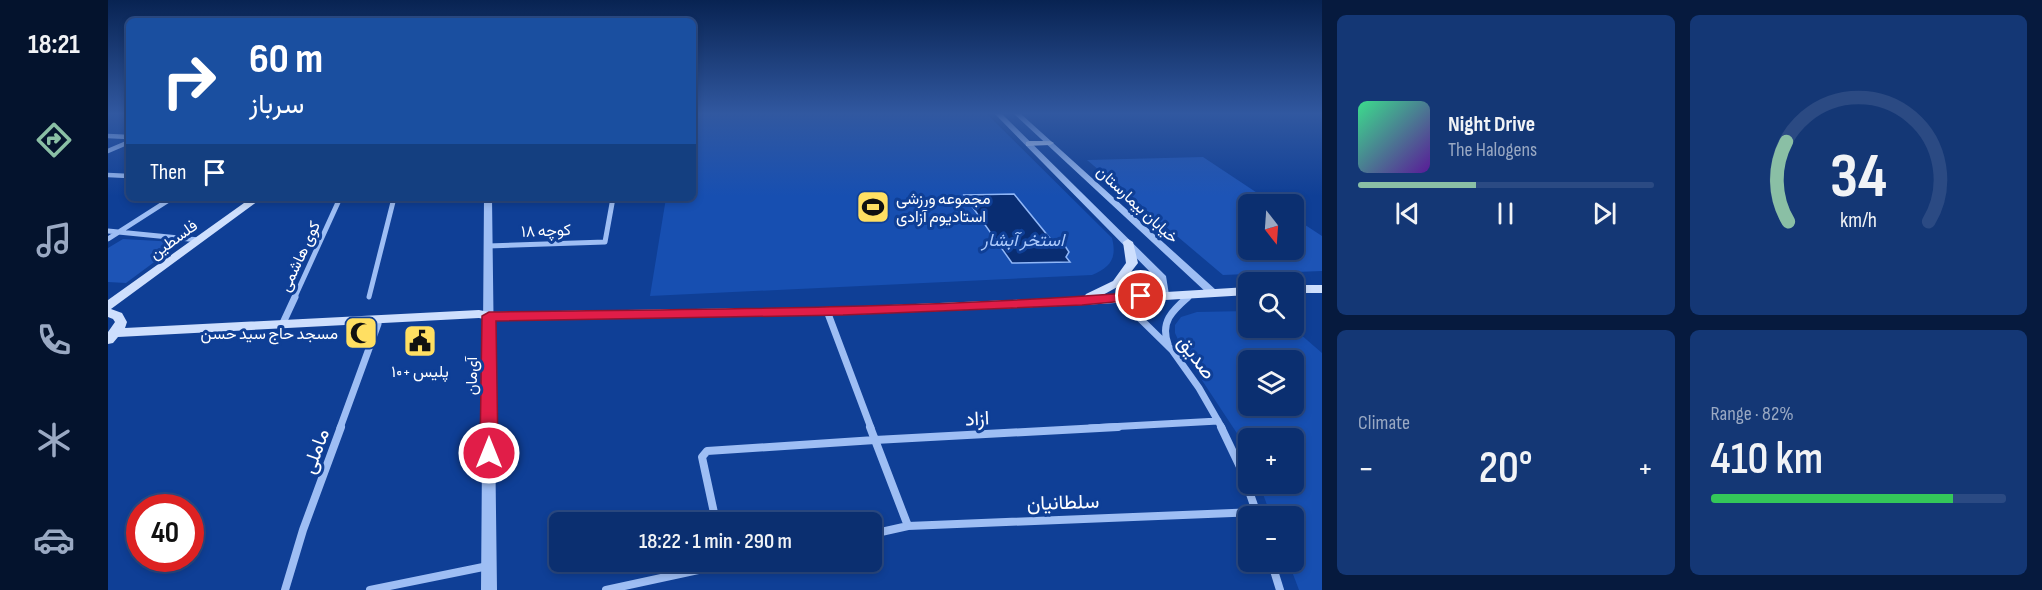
<!DOCTYPE html>
<html lang="en">
<head>
<meta charset="utf-8">
<style>
  body { margin:0; font-family:"Sofia Sans Condensed",Vazirmatn,sans-serif; background:#143775; color:#f1f3f6; height:100vh; display:flex; flex-direction:column; font-size:22px; white-space:nowrap }
  * { box-sizing:border-box; margin:0 }
  p { font-size:20px; color:#9aa9c3 }
  .icon { flex:none; width:33px; height:33px; fill:none; stroke:currentColor; stroke-width:2; stroke-linecap:round; stroke-linejoin:round }
  .map { position:relative; flex:1; overflow:hidden }
  .side { display:flex; flex-direction:column; gap:15px; padding:15px; background:#061a3e; width:720px }
  .side>* { flex:none }
  .banner { position:absolute; left:18px; top:18px; width:570px; height:183px; border-radius:9px; box-shadow:0 3px 9px #0003,0 0 0 2px #2b4a83; background:#1a4fa0; color:#fff; overflow:hidden }
  .needle { width:39px; rotate:163deg }
  .buttons { position:absolute; left:1130px; top:194px; display:grid; gap:12px }
  .buttons a { display:grid; place-items:center; width:66px; height:66px; border-radius:9px; background:#0b2f70; box-shadow:0 3px 9px #0003,0 0 0 2px #2b4a83; font-size:30px }
  .speed { position:absolute; left:18px; top:494px; display:flex; gap:12px; font-size:30px; font-weight:700; text-align:center }
  .speed>* { display:grid; place-content:center; width:78px; height:78px; border-radius:50%; background:#0b2f70; box-shadow:0 3px 9px #0003,0 0 0 2px #2b4a83; line-height:1 }
  .speed .limit { border:9px solid #d22; background:#fff; color:#111 }
  .pin { position:absolute; display:grid; place-items:center; width:51px; height:51px; color:#fff; margin:-26px; border:3px solid #fff; border-radius:50%; box-shadow:0 2px 6px #0007 }
  .me { position:absolute; width:66px; margin:-33px; rotate:0deg; stroke-linejoin:round; filter:drop-shadow(0 0 4px #0008) }
  .turn { display:flex; align-items:center; gap:21px; height:126px; padding:0 24px; font-size:27px }
  .turn .icon { width:78px; height:78px; stroke-width:2.5 }
  .turn b { display:block; font-size:42px; line-height:51px }
  .then { display:flex; align-items:center; height:57px; padding:0 24px; background:#0003; gap:12px; font-size:22px }
  .big { font-size:45px; font-weight:600; line-height:1.1 }
  .side .tile { flex:1; display:flex; flex-direction:column; justify-content:center; gap:9px; min-width:0; padding:0 21px; border-radius:9px; background:#143775 }
  .side .dial { align-items:center; gap:0 }
  .dial svg { height:156px; overflow:visible; fill:none; stroke:#2b4a83; stroke-width:7; stroke-linecap:round; text-anchor:middle }
  .dial text { fill:#f1f3f6; stroke:none }
  .song { display:flex; align-items:center; gap:18px }
  .cover { width:72px; height:72px; border-radius:9px; background:linear-gradient(135deg,hsl(150 70% 55%),hsl(270 70% 35%)) }
  .played { height:6px; border-radius:3px; background:linear-gradient(90deg,#8abfa5 40%,#2b4a83 40%) }
  .keys { display:flex; justify-content:space-around; direction:ltr }
  .heat { display:flex; justify-content:space-between; align-items:center; font-size:33px; direction:ltr }
  .charge { height:9px; border-radius:4px; background:linear-gradient(90deg,#34c759 82%,#2b4a83 0) }
  .side .tiles { flex:1; display:grid; gap:15px; grid-template-columns:repeat(2,1fr) }
  .trip { position:absolute; left:441px; top:512px; width:333px; height:60px; border-radius:9px; background:#0b2f70; box-shadow:0 3px 9px #0003,0 0 0 2px #2b4a83; font-weight:600; line-height:60px; text-align:center }
  main { display:flex; flex:1; min-height:0 }
  .menu { display:flex; flex-direction:column; width:108px; justify-content:space-around; align-items:center; background:#04132d; color:#9aa9c3 }
  .menu .icon { width:42px; height:42px }
  .menu .on { color:#8abfa5 }
  .menu b { font-size:27px; color:#f1f3f6 }
  .map>svg:first-child { display:block }
  .green { fill:#174fb1; fill-rule:evenodd }
  .water { fill:#092d72; stroke:#90b7f8; stroke-width:1.5 }
  .building { fill:#1d54b6 }
  .lines { fill:none; stroke-linecap:round; stroke-linejoin:round }
  .minor-far3 { stroke:#9ebef4; stroke-width:4.5 }
  .minor-far2 { stroke:#9ebef4; stroke-width:5 }
  .minor-far1 { stroke:#9ebef4; stroke-width:7 }
  .minor { stroke:#9ebef4; stroke-width:8 }
  .tertiary { fill:#9ebef4; fill-rule:evenodd }
  .secondary { fill:#cedffd; fill-rule:evenodd }
  .route { fill:#e11d48; stroke:#92132f; stroke-width:1.5 }
  .labels { text-anchor:middle; stroke-width:6; stroke-linejoin:round; paint-order:stroke }
  .poi-label { font-size:16px; fill:#fff; stroke:#0f3f96; text-anchor:start }
  .street-label { font-size:16px; fill:#fff; stroke:#0f3f96 }
  .water-label { font-size:18px; font-style:italic; fill:#abc9fb; stroke:#0f3f96 }
  .near-street-label { font-size:20px; fill:#fff; stroke:#0f3f96 }
</style>
</head>
<body>
<main>
<nav class="menu">
<b>18:21</b>
<svg class="icon on" aria-label="directions" viewBox="0 0 24 24"><path d="M12 3l9 9-9 9-9-9zM9 14v-3h6M13 9l2 2-2 2"/></svg>
<svg class="icon" aria-label="music" viewBox="0 0 24 24"><path d="M9 18V5l10-2v13"/><circle cx="6" cy="18" r="3"/><circle cx="16" cy="16" r="3"/></svg>
<svg class="icon" aria-label="phone" viewBox="0 0 24 24"><path d="M5 4h4l2 5-3 2q2 4 5 5l2-3 5 2v4C11 20 4 13 5 4z"/></svg>
<svg class="icon" aria-label="climate" viewBox="0 0 24 24"><path d="M12 3v18M4 7l16 10M4 17L20 7"/></svg>
<svg class="icon" aria-label="car" viewBox="0 0 24 24"><path d="M5 17H2v-5l4-1 3-4h7l3 4 3 1v5h-3M9 17h6M6 11h13"/><circle cx="7" cy="17" r="2"/><circle cx="17" cy="17" r="2"/></svg>
</nav>
<div class="map">
<svg width="1214" height="590" viewBox="0 0 1214 590">
  <rect width="100%" height="100%" fill="#0f3f96"/>
  <!-- green -->
  <path class="green" d="M585,114H879L1004,238C1009,258 1003,267 984,275L542,296L558,198H585Z
    M1140,311V327H1184L1214,353V590H1191L1180,561H1185V516H1163L1151,483H1185V438H1140V454L1136,444L1076,353L1067,333V325L1073,317L1089,312ZM1140,360H1185V405H1140Z"/>
  <!-- water -->
  <path class="water" d="M906,194L945,242L957,246L961,252L958,257L962,262L904,263L856,195Z"/>
  <!-- building -->
  <path class="building" d="M1095,157L1166,204H1140V249H1185V217L1214,236V271L1115,275L979,160Z
    M15,239L51,241L72,243L18,283L0,282V248Z"/>
  <g class="lines">
    <!-- minor-far3 -->
    <path class="minor-far3" d="M0,136L21,137
      M0,151L21,142
      M0,175L21,176"/>
    <!-- minor-far2 -->
    <path class="minor-far2" d="M0,231L91,240
      M0,239L64,198
      M380,246L497,242L505,198
      M261,297L286,198
      M186,299L232,198
      M1079,299L1083,295"/>
    <!-- minor-far1 -->
    <path class="minor-far1" d="M1011,298L1064,350L1091,388L1114,428
      M719,311L763,428
      M174,325L187,297
      M1060,344C1052,322 1064,311 1080,297
      M232,428L270,324
      M982,428L1110,421"/>
    <!-- minor -->
    <path class="minor" d="M762,427L767,440L1010,427
      M1113,427L1134,471L1149,514
      M608,522L594,457L599,451L767,440L800,526
      M764,534L800,526L1149,512
      M1163,561L1172,590
      M177,590L195,530L233,427
      M262,590L380,566
      M498,590L632,561"/>
    <!-- tertiary -->
    <path class="tertiary" d="M887,114H894L1058,276L1061,295L1060,297H1052L1049,279Z
      M906,114H913L1108,290L1109,292L1108,294H1100Z
      M376,198H384L389,590H373Z"/>
    <!-- secondary -->
    <path class="secondary" d="M921,141H942L946,143L942,145L918,146V142Z
      M143,198H154L3,309L14,313L19,322L17,328L371,310L381,312L735,307L976,297L978,294L1005,281L1018,263L1015,242L1020,239L1025,242L1030,263L1013,285L993,296L1140,287V295L974,305L735,315L381,320L371,318L10,337L5,343L0,344V332L7,322L5,319L0,317V300Z
      M1185,285H1214V293H1185Z"/>
  </g>
  <!-- sky -->
  <linearGradient id="sky" x2="0" y2="1"><stop stop-color="#082352"/><stop offset="0.58" stop-color="#3158a0"/><stop offset="1" stop-color="#3158a0" stop-opacity="0"/></linearGradient>
  <rect width="1214" height="196" fill="url(#sky)"/>
  <!-- route -->
  <path class="route" d="M1033,292L1040,296L1038,299L974,305L735,315L388,321L390,453L387,458L381,460L374,458L372,453L374,316L381,312C598,309 816,309 1033,292Z"/>
  <!-- icons -->
  <defs>
    <g id="stadium-square" transform="scale(1.725)"><rect x="-9" y="-9" width="18" height="18" rx="4" fill="#ffdf62" stroke="#0f3f96"/><path d="M0-5a6.5 5 0 1 0 0 10a6.5 5 0 1 0 0-10ZM-3.5-1.8h7v3.6h-7Z" fill="#111"/></g>
    <g id="mosque-square" transform="scale(1.725)"><rect x="-9" y="-9" width="18" height="18" rx="4" fill="#ffdf62" stroke="#0f3f96"/><path d="M3.5-4.9A6 6 0 1 0 3.5 4.9A5 5 0 1 1 3.5-4.9Z" fill="#111"/></g>
    <g id="civic-square" transform="scale(1.725)"><rect x="-9" y="-9" width="18" height="18" rx="4" fill="#ffdf62" stroke="#0f3f96"/><path d="M-.6-6.5H3V-4.5H.6V-3L4-1V1h2V6H-6V1h2V-1L-.6-3ZM-1.2 2.5V6h2.4V2.5Z" fill="#111"/></g>
  </defs>
  <g fill-rule="evenodd">
    <use href="#stadium-square" x="765" y="207"/>
    <use href="#mosque-square" x="253" y="333"/>
    <use href="#civic-square" x="312" y="341"/>
  </g>
  <g class="labels">
    <!-- poi labels -->
    <g class="poi-label">
      <text x="788" y="204">مجموعه ورزشی<tspan x="788" dy="18">استادیوم آزادی</tspan></text>
      <text x="230" y="339" text-anchor="end">مسجد حاج سید حسن</text>
      <text x="312" y="377" text-anchor="middle">پلیس +۱۰</text>
    </g>
    <!-- street labels -->
    <g class="street-label">
      <text transform="translate(1030 204) rotate(43)" y="6">خیابان بیمارستان</text>
      <text transform="translate(438 230) rotate(-2)" y="6">کوچه ۱۸</text>
      <text transform="translate(65 239) rotate(-36)" y="6">فلسطین</text>
      <text transform="translate(191 256) rotate(-65)" y="6">کوی هاشمی</text>
      <text transform="translate(363 376) rotate(-90)" y="6">آی‌مان</text>
    </g>
    <!-- water labels -->
    <g class="water-label">
      <text x="915" y="246">استخر آبشار</text>
    </g>
    <!-- near-street labels -->
    <g class="near-street-label">
      <text transform="translate(1089 357) rotate(53)" y="7">صدیق</text>
      <text transform="translate(869 418) rotate(-3)" y="7">ازاد</text>
      <text transform="translate(207 451) rotate(-70)" y="7">ماملی</text>
      <text transform="translate(955 502) rotate(-2)" y="7">سلطانیان</text>
    </g>
  </g>
</svg>
<div class="buttons">
<a><svg class="needle" viewBox="-14 -14 28 28"><path d="M0-13l5 13h-10z" fill="#e53935"/><path d="M0 13l5-13h-10z" fill="#9aa9c3"/></svg></a>
<a><svg class="icon" aria-label="search" viewBox="0 0 24 24"><circle cx="10" cy="10" r="6"/><path d="M15 15l6 6"/></svg></a>
<a><svg class="icon" aria-label="layers" viewBox="0 0 24 24"><path d="M12 4l9 5-9 5-9-5zM3 14l9 5 9-5"/></svg></a>
<a>+</a>
<a>−</a>
</div>
<div class="speed"><div class="limit">40</div></div>
<div class="pin" style="left:1033px;top:296px;background:#d93025"><svg class="icon" aria-label="arrive" viewBox="0 0 24 24"><path d="M6 21V4h12l-3 4 3 4H6"/></svg></div>
<svg class="me" style="left:381px;top:453px" viewBox="-20 -20 40 40"><circle r="17" fill="#e11d48" stroke="#fff" stroke-width="3"/><path d="M0-11L8 9 0 5-8 9z" fill="#fff"/></svg>
<div class="trip">18:22 · 1 min · 290 m</div>
<div class="banner">
<div class="turn"><svg class="icon" aria-label="right" viewBox="0 0 24 24"><path d="M7 20v-9h11M14 6l5 5-5 5"/></svg><div><b>60 m</b>سرباز</div></div>
<div class="then">Then<svg class="icon" aria-label="arrive" viewBox="0 0 24 24"><path d="M6 21V4h12l-3 4 3 4H6"/></svg></div>
</div>
</div>
<section class="side">
<div class="tiles">
<div class="tile">
<div class="song"><i class="cover"></i><div><b>Night Drive</b><p>The Halogens</p></div></div>
<div class="played"></div>
<div class="keys"><svg class="icon" aria-label="previous" viewBox="0 0 24 24"><path d="M18 5L8 12l10 7zM5 5v14"/></svg><svg class="icon" aria-label="pause" viewBox="0 0 24 24"><path d="M8 5v14M16 5v14"/></svg><svg class="icon" aria-label="next" viewBox="0 0 24 24"><path d="M6 5l10 7-10 7zM19 5v14"/></svg></div>
</div>
<div class="tile dial"><svg viewBox="0 0 100 80">
<path d="M14 69A42 42 0 1 1 86 69"/>
<path d="M14 69A42 42 0 0 1 13 28" stroke="#8abfa5"/>
<text x="50" y="56" font-size="32" font-weight="700">34</text>
<text x="50" y="72" font-size="11">km/h</text>
</svg></div>
<div class="tile"><p>Climate</p>
<div class="heat"><a>−</a><b class="big">20°</b><a>+</a></div>
</div>
<div class="tile"><p>Range · 82%</p><b class="big">410 km</b><div class="charge"></div></div>
</div>
</section>
</main>
</body>
</html>
